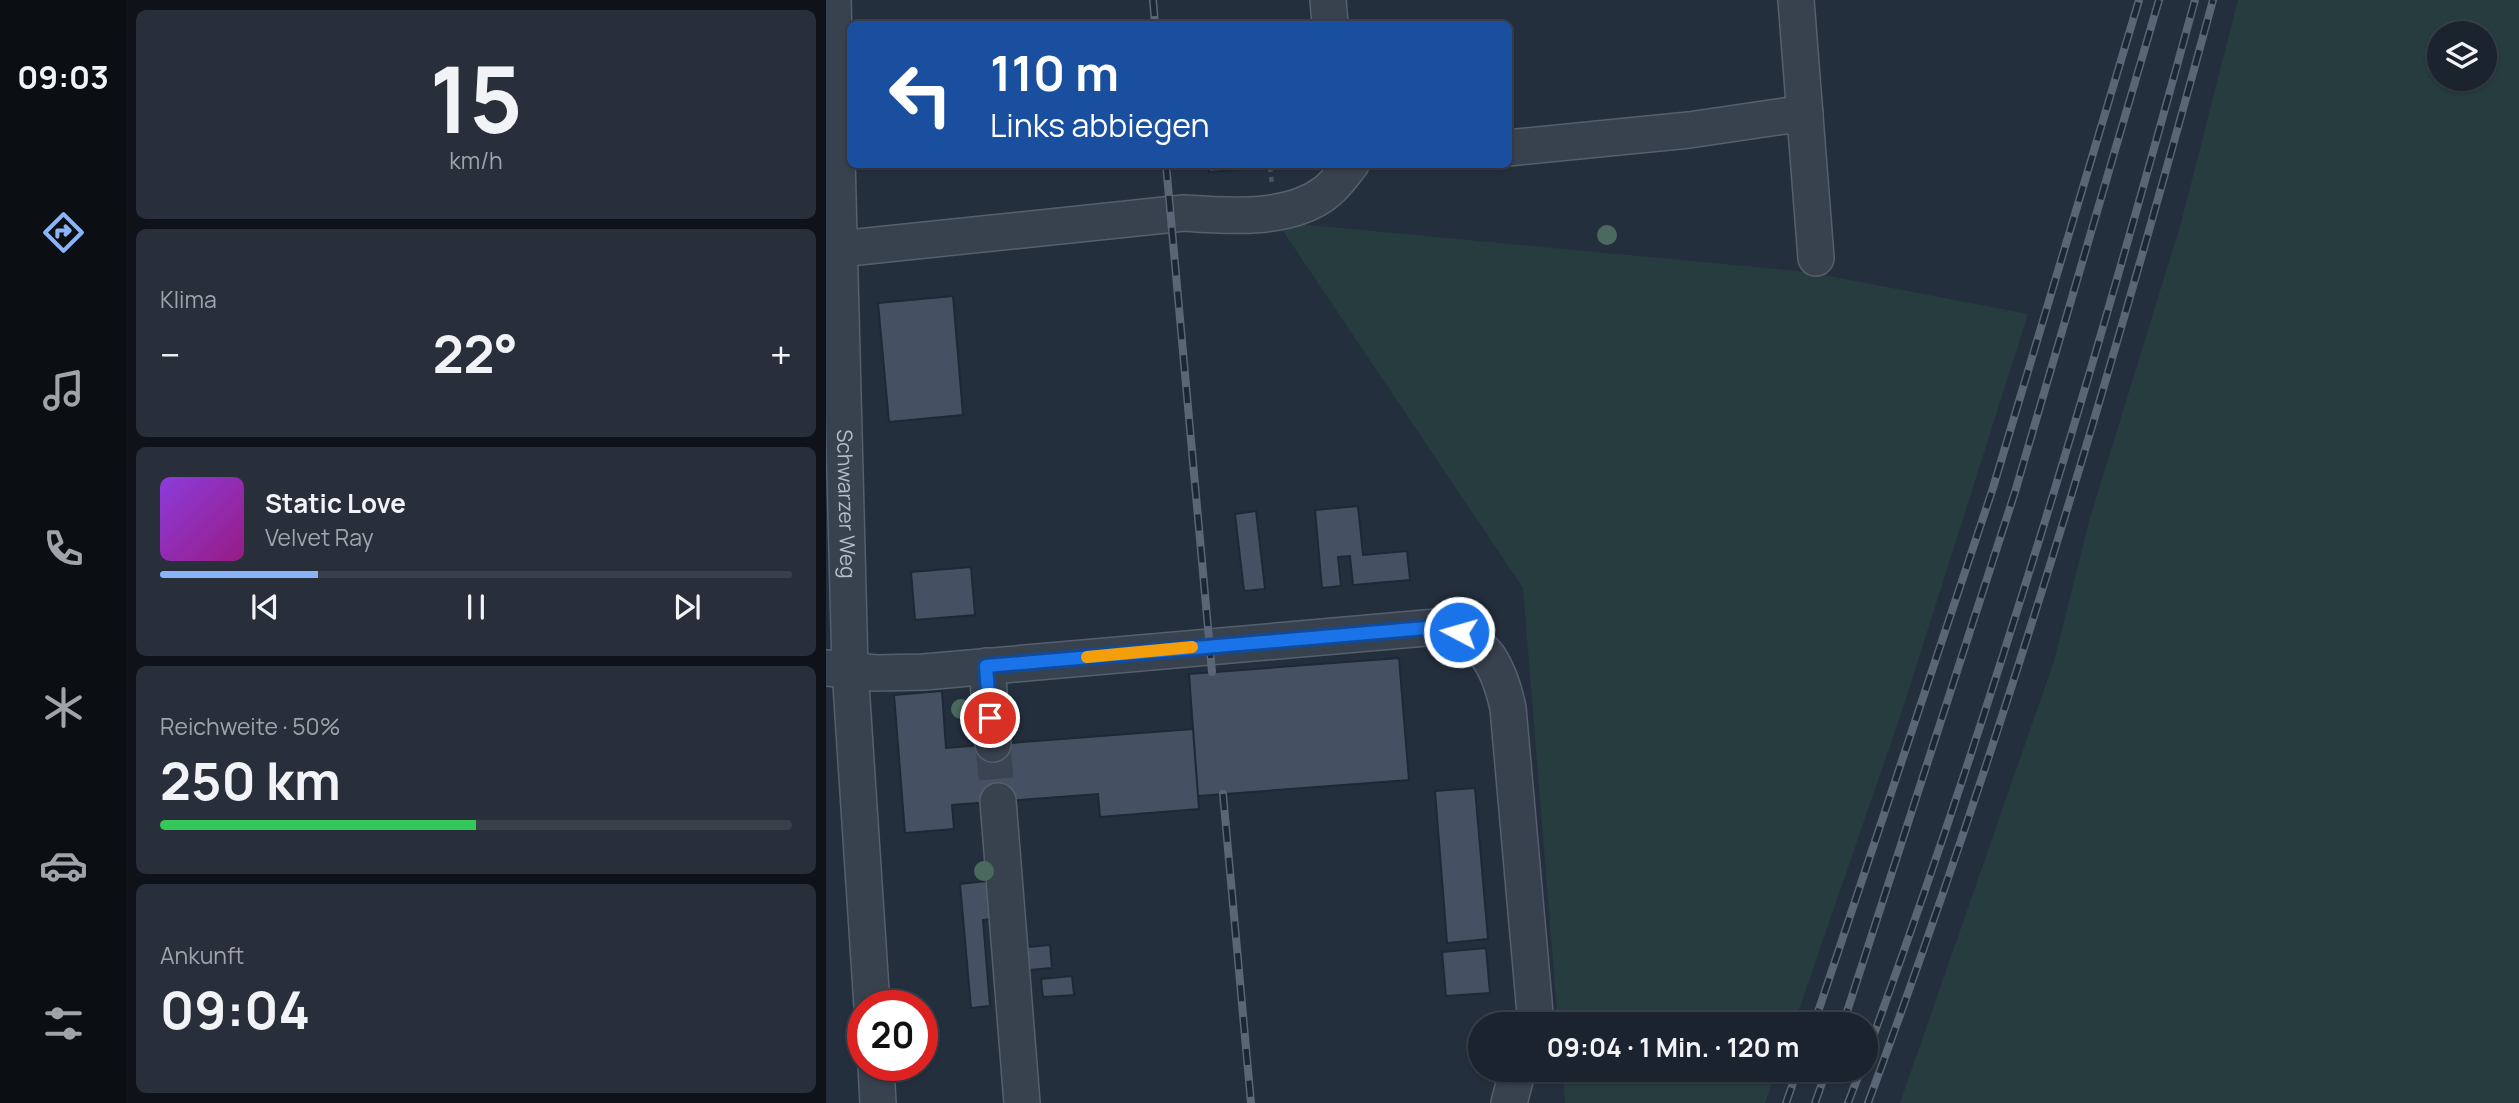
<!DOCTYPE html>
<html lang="de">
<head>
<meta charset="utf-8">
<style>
  body { margin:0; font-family:Manrope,sans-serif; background:#282f3a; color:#f1f3f6; height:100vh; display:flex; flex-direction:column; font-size:26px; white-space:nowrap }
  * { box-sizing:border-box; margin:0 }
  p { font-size:23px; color:#a0a4aa }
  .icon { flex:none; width:38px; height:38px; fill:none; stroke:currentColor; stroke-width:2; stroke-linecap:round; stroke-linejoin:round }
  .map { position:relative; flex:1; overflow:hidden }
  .details { display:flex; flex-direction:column; gap:10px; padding:10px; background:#0f1319; width:700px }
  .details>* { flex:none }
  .guide { position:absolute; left:21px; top:21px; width:665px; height:147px; border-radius:10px; box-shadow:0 2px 5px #0004,0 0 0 2px #39404a; background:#1a4fa0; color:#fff; overflow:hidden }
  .tools { position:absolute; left:1601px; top:21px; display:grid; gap:14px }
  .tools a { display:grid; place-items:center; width:70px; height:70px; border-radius:50%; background:#1b232e; box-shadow:0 2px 5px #0004,0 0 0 2px #39404a; font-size:35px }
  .speed { position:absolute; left:21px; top:990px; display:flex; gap:14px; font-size:35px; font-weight:700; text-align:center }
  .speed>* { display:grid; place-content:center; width:91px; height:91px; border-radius:50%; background:#1b232e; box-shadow:0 2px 5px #0004,0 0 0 2px #39404a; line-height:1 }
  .speed .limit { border:10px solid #d22; background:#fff; color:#111 }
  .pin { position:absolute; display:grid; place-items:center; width:60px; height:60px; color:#fff; margin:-30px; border:4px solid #fff; border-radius:50%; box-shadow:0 2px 7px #0007 }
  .me { position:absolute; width:77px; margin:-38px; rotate:276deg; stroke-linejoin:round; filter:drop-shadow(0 0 5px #0008) }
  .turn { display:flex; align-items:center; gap:24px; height:147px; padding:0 28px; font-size:32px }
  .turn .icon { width:91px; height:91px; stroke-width:2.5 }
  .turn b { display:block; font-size:49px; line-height:60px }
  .big { font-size:52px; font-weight:700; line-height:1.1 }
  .details .card { flex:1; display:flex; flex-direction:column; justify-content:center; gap:10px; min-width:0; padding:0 24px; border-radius:10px; background:#282f3a }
  .details .dial { align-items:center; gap:0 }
  .dial b { font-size:91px; line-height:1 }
  .song { display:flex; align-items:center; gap:21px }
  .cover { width:84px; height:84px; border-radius:10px; background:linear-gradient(135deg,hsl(270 70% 55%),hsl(310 70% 35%)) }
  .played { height:7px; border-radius:4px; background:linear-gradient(90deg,#8ab4f8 25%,#39404a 25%) }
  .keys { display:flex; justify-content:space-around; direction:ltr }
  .heat { display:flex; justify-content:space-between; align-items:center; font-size:38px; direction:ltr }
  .charge { height:10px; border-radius:5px; background:linear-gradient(90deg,#34c759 50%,#39404a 0) }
  .trip { position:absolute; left:642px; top:1012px; width:410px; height:70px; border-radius:35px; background:#1b232e; box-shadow:0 2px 5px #0004,0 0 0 2px #39404a; font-weight:700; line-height:70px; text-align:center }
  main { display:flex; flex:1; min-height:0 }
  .menu { display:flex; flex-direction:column; width:126px; justify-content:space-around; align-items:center; background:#0b0e12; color:#a0a4aa }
  .menu .icon { width:49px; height:49px }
  .menu .active { color:#8ab4f8 }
  .menu b { font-size:32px; color:#f1f3f6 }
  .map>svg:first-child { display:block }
  .green { fill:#263c3f; fill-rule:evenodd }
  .building { fill:#455162; stroke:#1f2835; stroke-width:2 }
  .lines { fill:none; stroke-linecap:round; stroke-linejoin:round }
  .minor-tunnel { stroke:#3a4453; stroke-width:35; stroke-dasharray:35 18; stroke-linecap:butt }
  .minor-casing { stroke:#565f6c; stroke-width:38 }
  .path { stroke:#44595c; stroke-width:4.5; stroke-dasharray:5 5; stroke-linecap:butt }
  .minor { stroke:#38414e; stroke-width:35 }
  .rail-casing { stroke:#5a6575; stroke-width:8 }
  .rail { stroke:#1d2633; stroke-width:5; stroke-dasharray:16; stroke-linecap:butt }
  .tree { fill:#4b6a5d }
  .route-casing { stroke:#114b97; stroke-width:18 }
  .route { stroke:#1a73e8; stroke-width:12 }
  .slow { stroke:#f59e0b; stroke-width:12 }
  .labels { text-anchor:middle; stroke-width:7; stroke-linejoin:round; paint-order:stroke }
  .street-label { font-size:21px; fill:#b4bcc9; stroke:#1d2633 }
</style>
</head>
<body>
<main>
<nav class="menu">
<b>09:03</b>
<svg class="icon active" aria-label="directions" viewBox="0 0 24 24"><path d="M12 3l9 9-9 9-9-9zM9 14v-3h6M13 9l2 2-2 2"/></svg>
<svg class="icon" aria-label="music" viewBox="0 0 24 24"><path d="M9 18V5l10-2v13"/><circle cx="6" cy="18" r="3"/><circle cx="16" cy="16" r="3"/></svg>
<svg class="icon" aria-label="phone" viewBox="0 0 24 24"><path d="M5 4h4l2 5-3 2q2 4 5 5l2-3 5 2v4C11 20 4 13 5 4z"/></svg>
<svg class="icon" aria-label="climate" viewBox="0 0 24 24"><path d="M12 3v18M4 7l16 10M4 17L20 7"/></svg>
<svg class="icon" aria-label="car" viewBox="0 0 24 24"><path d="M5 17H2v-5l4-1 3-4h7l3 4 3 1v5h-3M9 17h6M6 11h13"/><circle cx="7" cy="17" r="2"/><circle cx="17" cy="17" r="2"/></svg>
<svg class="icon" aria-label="filters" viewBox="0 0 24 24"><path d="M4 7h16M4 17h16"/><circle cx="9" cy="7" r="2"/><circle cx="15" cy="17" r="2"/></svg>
</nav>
<section class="details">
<div class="card dial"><b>15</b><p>km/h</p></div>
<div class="card"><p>Klima</p>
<div class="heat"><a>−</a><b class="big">22°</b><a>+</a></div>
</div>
<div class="card">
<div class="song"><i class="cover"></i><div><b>Static Love</b><p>Velvet Ray</p></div></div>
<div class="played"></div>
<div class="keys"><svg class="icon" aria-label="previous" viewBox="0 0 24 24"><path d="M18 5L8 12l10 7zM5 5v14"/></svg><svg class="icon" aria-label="pause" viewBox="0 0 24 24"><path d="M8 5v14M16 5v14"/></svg><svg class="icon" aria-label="next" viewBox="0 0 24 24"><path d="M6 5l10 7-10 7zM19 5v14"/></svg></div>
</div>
<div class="card"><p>Reichweite · 50%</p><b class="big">250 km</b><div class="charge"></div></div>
<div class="card"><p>Ankunft</p><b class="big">09:04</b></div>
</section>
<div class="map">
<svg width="1693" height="1103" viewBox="0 0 1693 1103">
  <rect width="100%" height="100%" fill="#242f3e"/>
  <!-- green -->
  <path class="green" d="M1412,0H1693V1103H1074L1229,658L1264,518L1355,223ZM1659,33V79H1614V33Z
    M451,222L982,272L1202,314L1076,711L968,1024H732L697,588Z
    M736,1069H951L939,1103H739Z"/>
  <!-- building -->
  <path class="building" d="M383,164H476L383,172Z
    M127,296L137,415L63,422L52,303Z
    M532,506L537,555L581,551L584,580L527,585L524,556L512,557L515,586L496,588L489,510Z
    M430,511L439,589L418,591L409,514Z
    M145,567L149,615L89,620L85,572Z
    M573,658L583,780L372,796L363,674Z
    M116,691L120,748L367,729L373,809L274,817L272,794L126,805L128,829L79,833L68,695Z
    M649,788L662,939L621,943L609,791Z
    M161,881L164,919L157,920L164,1006L145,1008L134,884Z
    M224,945L226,968L203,970L201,947Z
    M660,948L664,993L620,996L616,952Z
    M246,976L248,995L217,997L215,979Z"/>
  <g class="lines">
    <!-- minor-tunnel -->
    <path class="minor-tunnel" d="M167,744L172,801"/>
    <!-- minor casing -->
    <g class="minor-casing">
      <g id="minor">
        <path id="s1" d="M7,0L24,669L46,1006"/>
        <path d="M502,0L504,24"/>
        <path d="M970,0L990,258"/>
        <path d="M682,148L863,130L979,113"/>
        <path d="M13,249L358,213C402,216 462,221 499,193C509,186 517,174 525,164"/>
        <path d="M161,666L167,744"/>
        <path d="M0,668L50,673L98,672L611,627C658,637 672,663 682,708L709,1013L706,1024"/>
        <path d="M172,801L196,1103"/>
        <path d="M50,1066L52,1103"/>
        <path d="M683,1103L692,1069"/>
      </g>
    </g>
    <!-- path -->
    <path class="path" d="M444,167L446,184"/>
    <!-- minor -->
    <use href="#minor" class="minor"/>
    <!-- rail casing -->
    <g class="rail-casing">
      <path id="rail" d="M327,0L329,24
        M340,164L386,672
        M397,794L425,1103
        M988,1024L1167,488L1313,0
        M1017,1024L1189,492L1333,0
        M1040,1056C1167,710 1272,356 1369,0
        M960,1103L972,1069
        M989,1103L1001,1069
        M1022,1103L1035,1069
        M1042,1103C1176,742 1286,372 1387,0"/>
    </g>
    <!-- rail -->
    <use href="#rail" class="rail"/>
  </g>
  <!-- trees -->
  <g class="tree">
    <circle cx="781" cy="235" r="10"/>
    <circle cx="135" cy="709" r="10"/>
    <circle cx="158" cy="871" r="10"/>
  </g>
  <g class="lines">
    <!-- route casing -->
    <g class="route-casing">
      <path id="route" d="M164,718L160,666L611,627L633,632"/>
    </g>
    <!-- route -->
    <use href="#route" class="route"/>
    <!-- slow -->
    <path class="slow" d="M261,657L366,647"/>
  </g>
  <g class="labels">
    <!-- street labels -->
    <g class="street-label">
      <text dy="7" stroke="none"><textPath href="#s1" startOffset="504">Schwarzer Weg</textPath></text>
    </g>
  </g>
</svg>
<div class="tools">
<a><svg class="icon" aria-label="layers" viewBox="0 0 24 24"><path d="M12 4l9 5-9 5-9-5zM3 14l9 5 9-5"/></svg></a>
</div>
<div class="speed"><div class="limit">20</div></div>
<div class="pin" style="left:164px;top:718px;background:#d93025"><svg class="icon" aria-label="arrive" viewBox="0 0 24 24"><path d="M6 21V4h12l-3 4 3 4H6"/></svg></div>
<svg class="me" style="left:633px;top:632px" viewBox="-20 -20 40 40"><circle r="17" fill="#1a73e8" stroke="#fff" stroke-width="3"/><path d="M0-11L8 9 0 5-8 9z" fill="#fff"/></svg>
<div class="trip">09:04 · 1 Min. · 120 m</div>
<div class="guide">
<div class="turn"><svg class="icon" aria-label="left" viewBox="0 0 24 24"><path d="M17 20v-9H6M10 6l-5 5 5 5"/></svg><div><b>110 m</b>Links abbiegen</div></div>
</div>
</div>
</main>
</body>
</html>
